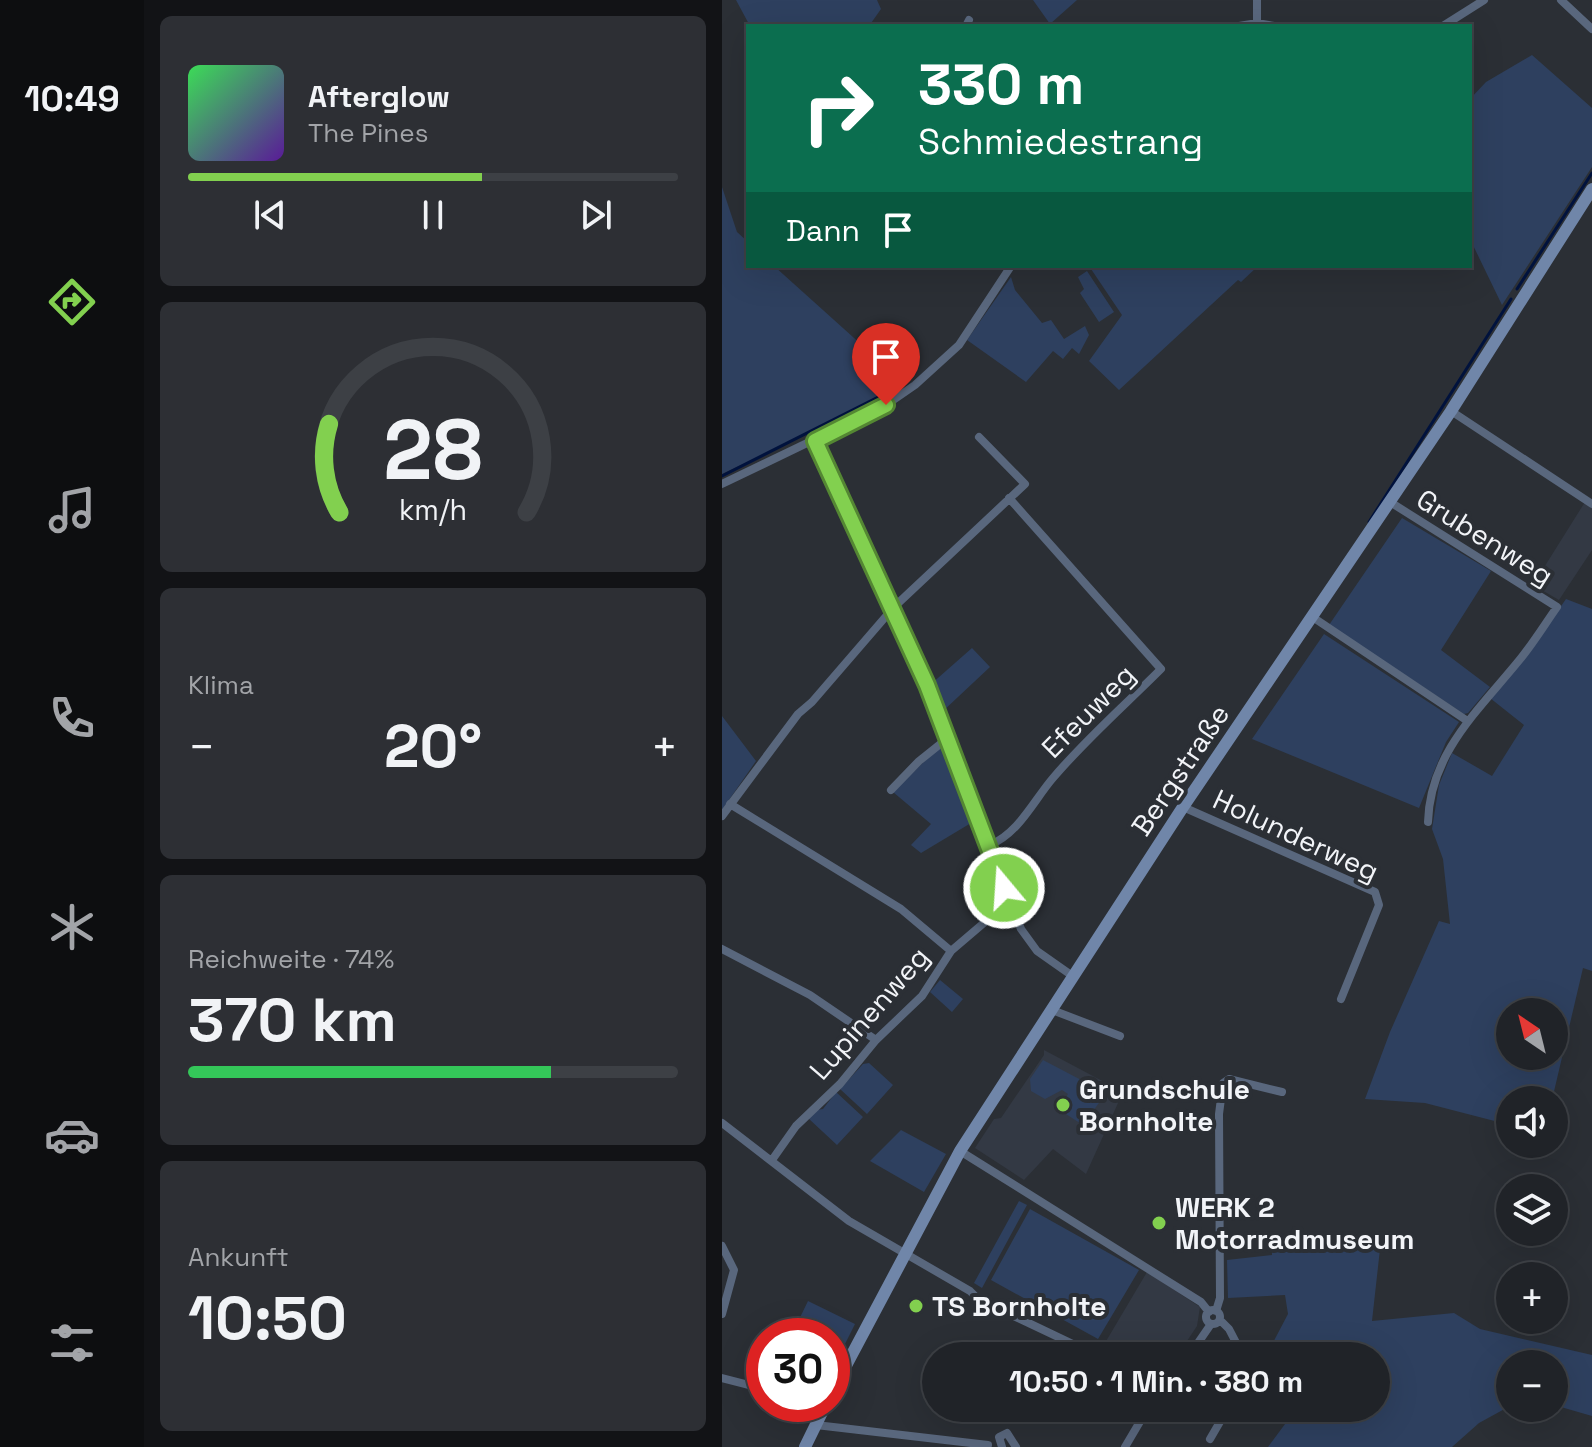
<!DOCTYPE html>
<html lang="de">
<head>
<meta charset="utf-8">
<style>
  body { margin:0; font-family:"Space Grotesk",sans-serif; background:#2d2f34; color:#f1f3f6; height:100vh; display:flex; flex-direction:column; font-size:30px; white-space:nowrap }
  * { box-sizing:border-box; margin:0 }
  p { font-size:26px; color:#a2a4a8 }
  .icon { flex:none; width:44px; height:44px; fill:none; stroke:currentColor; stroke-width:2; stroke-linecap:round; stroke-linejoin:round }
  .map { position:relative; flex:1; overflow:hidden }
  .sheet { display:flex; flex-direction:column; gap:16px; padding:16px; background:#121316; width:578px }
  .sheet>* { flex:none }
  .hud { position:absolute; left:24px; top:24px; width:726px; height:244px; border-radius:0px; box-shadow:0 8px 32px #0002,0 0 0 2px #3d4045; background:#0b6e4f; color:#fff; overflow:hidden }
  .needle { width:52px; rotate:325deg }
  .fabs { position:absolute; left:774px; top:998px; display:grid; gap:16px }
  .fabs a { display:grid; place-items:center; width:72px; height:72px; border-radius:50%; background:#202328; box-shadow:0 8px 32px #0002,0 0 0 2px #3d4045; font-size:40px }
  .speed { position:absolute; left:24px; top:1318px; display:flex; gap:16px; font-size:40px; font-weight:700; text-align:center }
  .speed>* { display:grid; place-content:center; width:104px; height:104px; border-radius:50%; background:#202328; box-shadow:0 8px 32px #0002,0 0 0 2px #3d4045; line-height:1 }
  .speed .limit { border:12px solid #d22; background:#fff; color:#111 }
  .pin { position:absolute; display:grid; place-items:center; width:68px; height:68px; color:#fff; margin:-82px -34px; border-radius:50% 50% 50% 0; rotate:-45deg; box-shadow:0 0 8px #0007 }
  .pin .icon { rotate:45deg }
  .me { position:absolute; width:88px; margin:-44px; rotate:342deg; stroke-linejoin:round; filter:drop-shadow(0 0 6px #0008) }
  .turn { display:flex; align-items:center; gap:28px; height:168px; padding:0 40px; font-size:36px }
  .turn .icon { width:104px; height:104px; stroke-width:2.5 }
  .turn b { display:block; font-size:56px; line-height:68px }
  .then { display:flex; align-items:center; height:76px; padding:0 40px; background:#0003; gap:16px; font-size:30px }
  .big { font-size:60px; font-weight:700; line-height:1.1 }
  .sheet .widget { flex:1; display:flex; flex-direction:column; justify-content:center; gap:12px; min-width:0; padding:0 28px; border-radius:12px; background:#2d2f34 }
  .sheet .dial { align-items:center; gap:0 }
  .dial svg { height:208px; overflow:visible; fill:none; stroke:#3d4045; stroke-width:7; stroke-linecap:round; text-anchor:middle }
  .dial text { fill:#f1f3f6; stroke:none }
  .song { display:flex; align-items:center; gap:24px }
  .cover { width:96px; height:96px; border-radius:12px; background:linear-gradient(135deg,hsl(130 70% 55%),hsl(270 70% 35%)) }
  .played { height:8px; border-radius:4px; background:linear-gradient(90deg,#82d04f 60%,#3d4045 60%) }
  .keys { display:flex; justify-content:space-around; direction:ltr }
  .heat { display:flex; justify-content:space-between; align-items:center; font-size:44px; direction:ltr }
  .charge { height:12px; border-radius:6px; background:linear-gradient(90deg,#34c759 74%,#3d4045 0) }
  .trip { position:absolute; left:200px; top:1342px; width:468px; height:80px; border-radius:40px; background:#202328; box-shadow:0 8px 32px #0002,0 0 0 2px #3d4045; font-weight:700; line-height:80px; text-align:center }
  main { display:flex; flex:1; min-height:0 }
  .dock { display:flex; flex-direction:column; width:144px; justify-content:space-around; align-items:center; background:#0d0e10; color:#a2a4a8 }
  .dock .icon { width:56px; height:56px }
  .dock .current { color:#82d04f }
  .dock b { font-size:36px; color:#f1f3f6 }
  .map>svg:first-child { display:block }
  .built { fill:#333944 }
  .green { fill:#2e405f; fill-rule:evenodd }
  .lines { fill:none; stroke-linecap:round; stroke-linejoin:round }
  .stream { stroke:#00123d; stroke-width:3 }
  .street { stroke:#59677d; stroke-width:8 }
  .secondary { stroke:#7086a9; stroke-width:12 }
  .route-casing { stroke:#548733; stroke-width:20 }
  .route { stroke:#82d04f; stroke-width:14 }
  .poi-dot { fill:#82d04f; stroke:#2b2f35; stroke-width:3 }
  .labels { text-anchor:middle; stroke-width:8; stroke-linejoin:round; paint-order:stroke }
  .street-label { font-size:28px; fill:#f2f4f8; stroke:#2b2f35 }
  .poi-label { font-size:28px; font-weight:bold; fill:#f2f4f8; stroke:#2b2f35; text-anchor:start }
</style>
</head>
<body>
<main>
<nav class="dock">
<b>10:49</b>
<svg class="icon current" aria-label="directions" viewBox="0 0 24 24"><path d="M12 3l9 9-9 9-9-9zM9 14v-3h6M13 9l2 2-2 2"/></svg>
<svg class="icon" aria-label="music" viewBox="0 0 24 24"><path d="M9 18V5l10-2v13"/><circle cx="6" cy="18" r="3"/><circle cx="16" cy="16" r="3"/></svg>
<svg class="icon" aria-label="phone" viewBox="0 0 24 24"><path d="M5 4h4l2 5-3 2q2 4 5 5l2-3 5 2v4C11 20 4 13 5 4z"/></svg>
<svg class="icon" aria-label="climate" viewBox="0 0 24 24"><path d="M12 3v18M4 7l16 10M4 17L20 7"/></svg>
<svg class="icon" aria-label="car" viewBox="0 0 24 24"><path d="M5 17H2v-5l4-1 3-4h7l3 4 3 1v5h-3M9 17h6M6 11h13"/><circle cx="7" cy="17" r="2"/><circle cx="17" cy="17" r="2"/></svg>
<svg class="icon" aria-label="filters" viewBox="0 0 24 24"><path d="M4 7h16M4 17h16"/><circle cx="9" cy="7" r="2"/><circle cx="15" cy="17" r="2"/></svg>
</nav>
<section class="sheet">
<div class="widget">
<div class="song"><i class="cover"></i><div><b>Afterglow</b><p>The Pines</p></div></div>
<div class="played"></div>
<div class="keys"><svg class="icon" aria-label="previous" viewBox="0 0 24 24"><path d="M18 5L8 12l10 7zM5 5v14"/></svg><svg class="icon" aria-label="pause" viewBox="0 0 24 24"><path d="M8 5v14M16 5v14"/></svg><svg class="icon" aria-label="next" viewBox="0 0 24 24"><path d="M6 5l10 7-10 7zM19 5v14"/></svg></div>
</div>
<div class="widget dial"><svg viewBox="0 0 100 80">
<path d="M14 69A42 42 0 1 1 86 69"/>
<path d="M14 69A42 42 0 0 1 10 35" stroke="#82d04f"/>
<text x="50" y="56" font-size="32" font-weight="700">28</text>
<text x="50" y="72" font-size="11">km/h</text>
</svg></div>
<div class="widget"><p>Klima</p>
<div class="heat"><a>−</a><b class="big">20°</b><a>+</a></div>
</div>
<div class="widget"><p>Reichweite · 74%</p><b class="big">370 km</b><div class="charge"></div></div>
<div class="widget"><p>Ankunft</p><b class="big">10:50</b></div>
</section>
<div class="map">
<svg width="870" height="1447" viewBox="0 0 870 1447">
  <rect width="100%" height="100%" fill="#2b2f35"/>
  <!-- built -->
  <path class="built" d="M863,502L870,506V550L837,600L811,585Z
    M322,1050L401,1092L364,1174L331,1149L302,1180L253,1148L272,1119L279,1118L322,1055Z
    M425,1272L478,1307L475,1326L455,1356H400L380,1348Z"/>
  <!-- green -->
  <path class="green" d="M14,0H155L159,9L147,26H28Z
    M311,0H355L328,24Z
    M810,55L870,108V167L780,305L748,239V99L764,82Z
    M0,187L15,232L26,242V266H52L181,382L102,426L0,474Z
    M367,266H536L519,282L516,280L397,390L367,361L400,315Z
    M365,271L392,312L377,322L358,293L362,289L356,277Z
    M289,277L293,290L320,323L329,320L342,339L363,326L367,335L357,354L350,348L341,359L331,351L304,382L245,340Z
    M680,518L769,571L719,650L768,687L746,713L742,714L607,625Z
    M844,599L870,609V971L861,968L830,1100H788V1125L703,1103L643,1099L668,1032L717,921L728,924L721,859L710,829L717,785L730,753L770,776L802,725L768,698L802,659ZM788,1012H832V1056H788Z
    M602,634L737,722L724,742L697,808L530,739Z
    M250,648L268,667L220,712L208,685Z
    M0,716L34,761L0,810Z
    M216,748L228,752L254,820L199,853L189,845L209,824L171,792Z
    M218,980L241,999L230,1012L208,992Z
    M321,1060L384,1093L361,1125L336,1109L346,1094L340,1090L323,1099L309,1091L308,1079Z
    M147,1063L171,1085L145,1114L118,1089L141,1064Z
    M114,1092L141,1117L115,1145L86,1118L94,1110L101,1109Z
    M179,1130L224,1154L202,1192L148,1161Z
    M297,1201L305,1205L260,1288L252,1283Z
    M308,1209L417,1270L376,1339L269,1280Z
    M550,1244L658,1249L650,1321L732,1313L758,1329L870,1355V1416L832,1405V1364H788V1406L757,1423L730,1447H546L569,1416L557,1408H654V1356H544L566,1314L563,1295L506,1298L505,1260L550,1255Z
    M86,1301L133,1324L110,1370V1336H69Z"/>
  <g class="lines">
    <!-- stream -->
    <path class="stream" d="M795,289L870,173
      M0,476L182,384
      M647,522L789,299"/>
    <!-- street -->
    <path class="street" d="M839,0L870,29
      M535,23V0
      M244,26L247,20
      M517,26L535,23L552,26
      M721,26L762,0
      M729,411L870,504
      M93,441L131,531L172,607L230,745L299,929L315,951L352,977
      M0,484L164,405L193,385L237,345L289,266
      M668,502L835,607C823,624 812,642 799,658C758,709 708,752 706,822
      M592,618L744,720
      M169,790L197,761L227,737
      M8,804L179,909L229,951
      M461,807L653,892L657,905L619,999
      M0,816L76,714L90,702L172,607L303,484L257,437
      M268,845C297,833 312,800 331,778C364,739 403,705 439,669L287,498
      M0,949L88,995L154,1040
      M330,1010L398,1036
      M0,1123L127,1221L248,1291L256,1299L376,1356
      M238,1151L479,1302L487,1312
      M50,1160L74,1126L118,1084L154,1040L200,996L229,951L270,916L289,910
      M0,1246L12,1270L0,1314
      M484 1317a7 7 0 1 1 14 0a7 7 0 1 1-14 0Z
      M494,1311L498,1298L497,1114L501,1083L507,1079L560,1092
      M498,1320L507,1329L521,1356
      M467,1356L489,1324
      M0,1378L42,1389
      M94,1425L266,1445
      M488,1439L506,1408
      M280,1447L277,1437L285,1433L294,1447
      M403,1447L426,1408"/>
    <!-- secondary -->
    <path class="secondary" d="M110,1392L238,1151L461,807L729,411L870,189
      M83,1447L104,1404"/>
  </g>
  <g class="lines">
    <!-- route casing -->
    <g class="route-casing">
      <path id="route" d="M164,405L93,441L205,685L282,888"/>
    </g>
    <!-- route -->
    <use href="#route" class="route"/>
  </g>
  <!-- markers -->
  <g class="poi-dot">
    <circle cx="341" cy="1105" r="8"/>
    <circle cx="437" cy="1223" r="8"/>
    <circle cx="194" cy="1306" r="8"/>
  </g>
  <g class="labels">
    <!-- street labels -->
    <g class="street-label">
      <text transform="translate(763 537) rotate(32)" y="10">Grubenweg</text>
      <text transform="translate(366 711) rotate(-45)" y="10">Efeuweg</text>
      <text transform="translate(458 770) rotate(-56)" y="10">Bergstraße</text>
      <text transform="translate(574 835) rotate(25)" y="10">Holunderweg</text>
      <text transform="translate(147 1013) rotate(-49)" y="10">Lupinenweg</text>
    </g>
    <!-- poi labels -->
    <g class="poi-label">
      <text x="357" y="1099">Grundschule<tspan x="357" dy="32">Bornholte</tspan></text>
      <text x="453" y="1217">WERK 2<tspan x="453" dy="32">Motorradmuseum</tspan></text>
      <text x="210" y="1316">TS Bornholte</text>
    </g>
  </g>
</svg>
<div class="fabs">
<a><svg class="needle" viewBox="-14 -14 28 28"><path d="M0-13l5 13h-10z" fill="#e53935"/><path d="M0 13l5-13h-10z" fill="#a2a4a8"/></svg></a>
<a><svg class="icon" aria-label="sound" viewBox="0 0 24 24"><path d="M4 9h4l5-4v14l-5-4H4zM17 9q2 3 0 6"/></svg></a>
<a><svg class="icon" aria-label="layers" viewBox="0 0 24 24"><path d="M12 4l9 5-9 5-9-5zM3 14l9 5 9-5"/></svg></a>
<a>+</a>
<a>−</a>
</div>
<div class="speed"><div class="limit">30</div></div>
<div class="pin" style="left:164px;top:405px;background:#d93025"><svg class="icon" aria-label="arrive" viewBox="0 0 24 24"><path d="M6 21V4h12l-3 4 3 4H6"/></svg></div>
<svg class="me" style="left:282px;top:888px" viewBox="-20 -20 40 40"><circle r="17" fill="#82d04f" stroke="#fff" stroke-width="3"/><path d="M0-11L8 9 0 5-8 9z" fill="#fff"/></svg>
<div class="trip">10:50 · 1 Min. · 380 m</div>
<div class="hud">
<div class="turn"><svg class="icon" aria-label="right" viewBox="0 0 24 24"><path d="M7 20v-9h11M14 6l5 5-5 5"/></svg><div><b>330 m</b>Schmiedestrang</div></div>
<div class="then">Dann<svg class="icon" aria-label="arrive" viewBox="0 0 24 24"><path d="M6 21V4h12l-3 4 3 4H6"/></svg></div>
</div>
</div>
</main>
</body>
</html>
